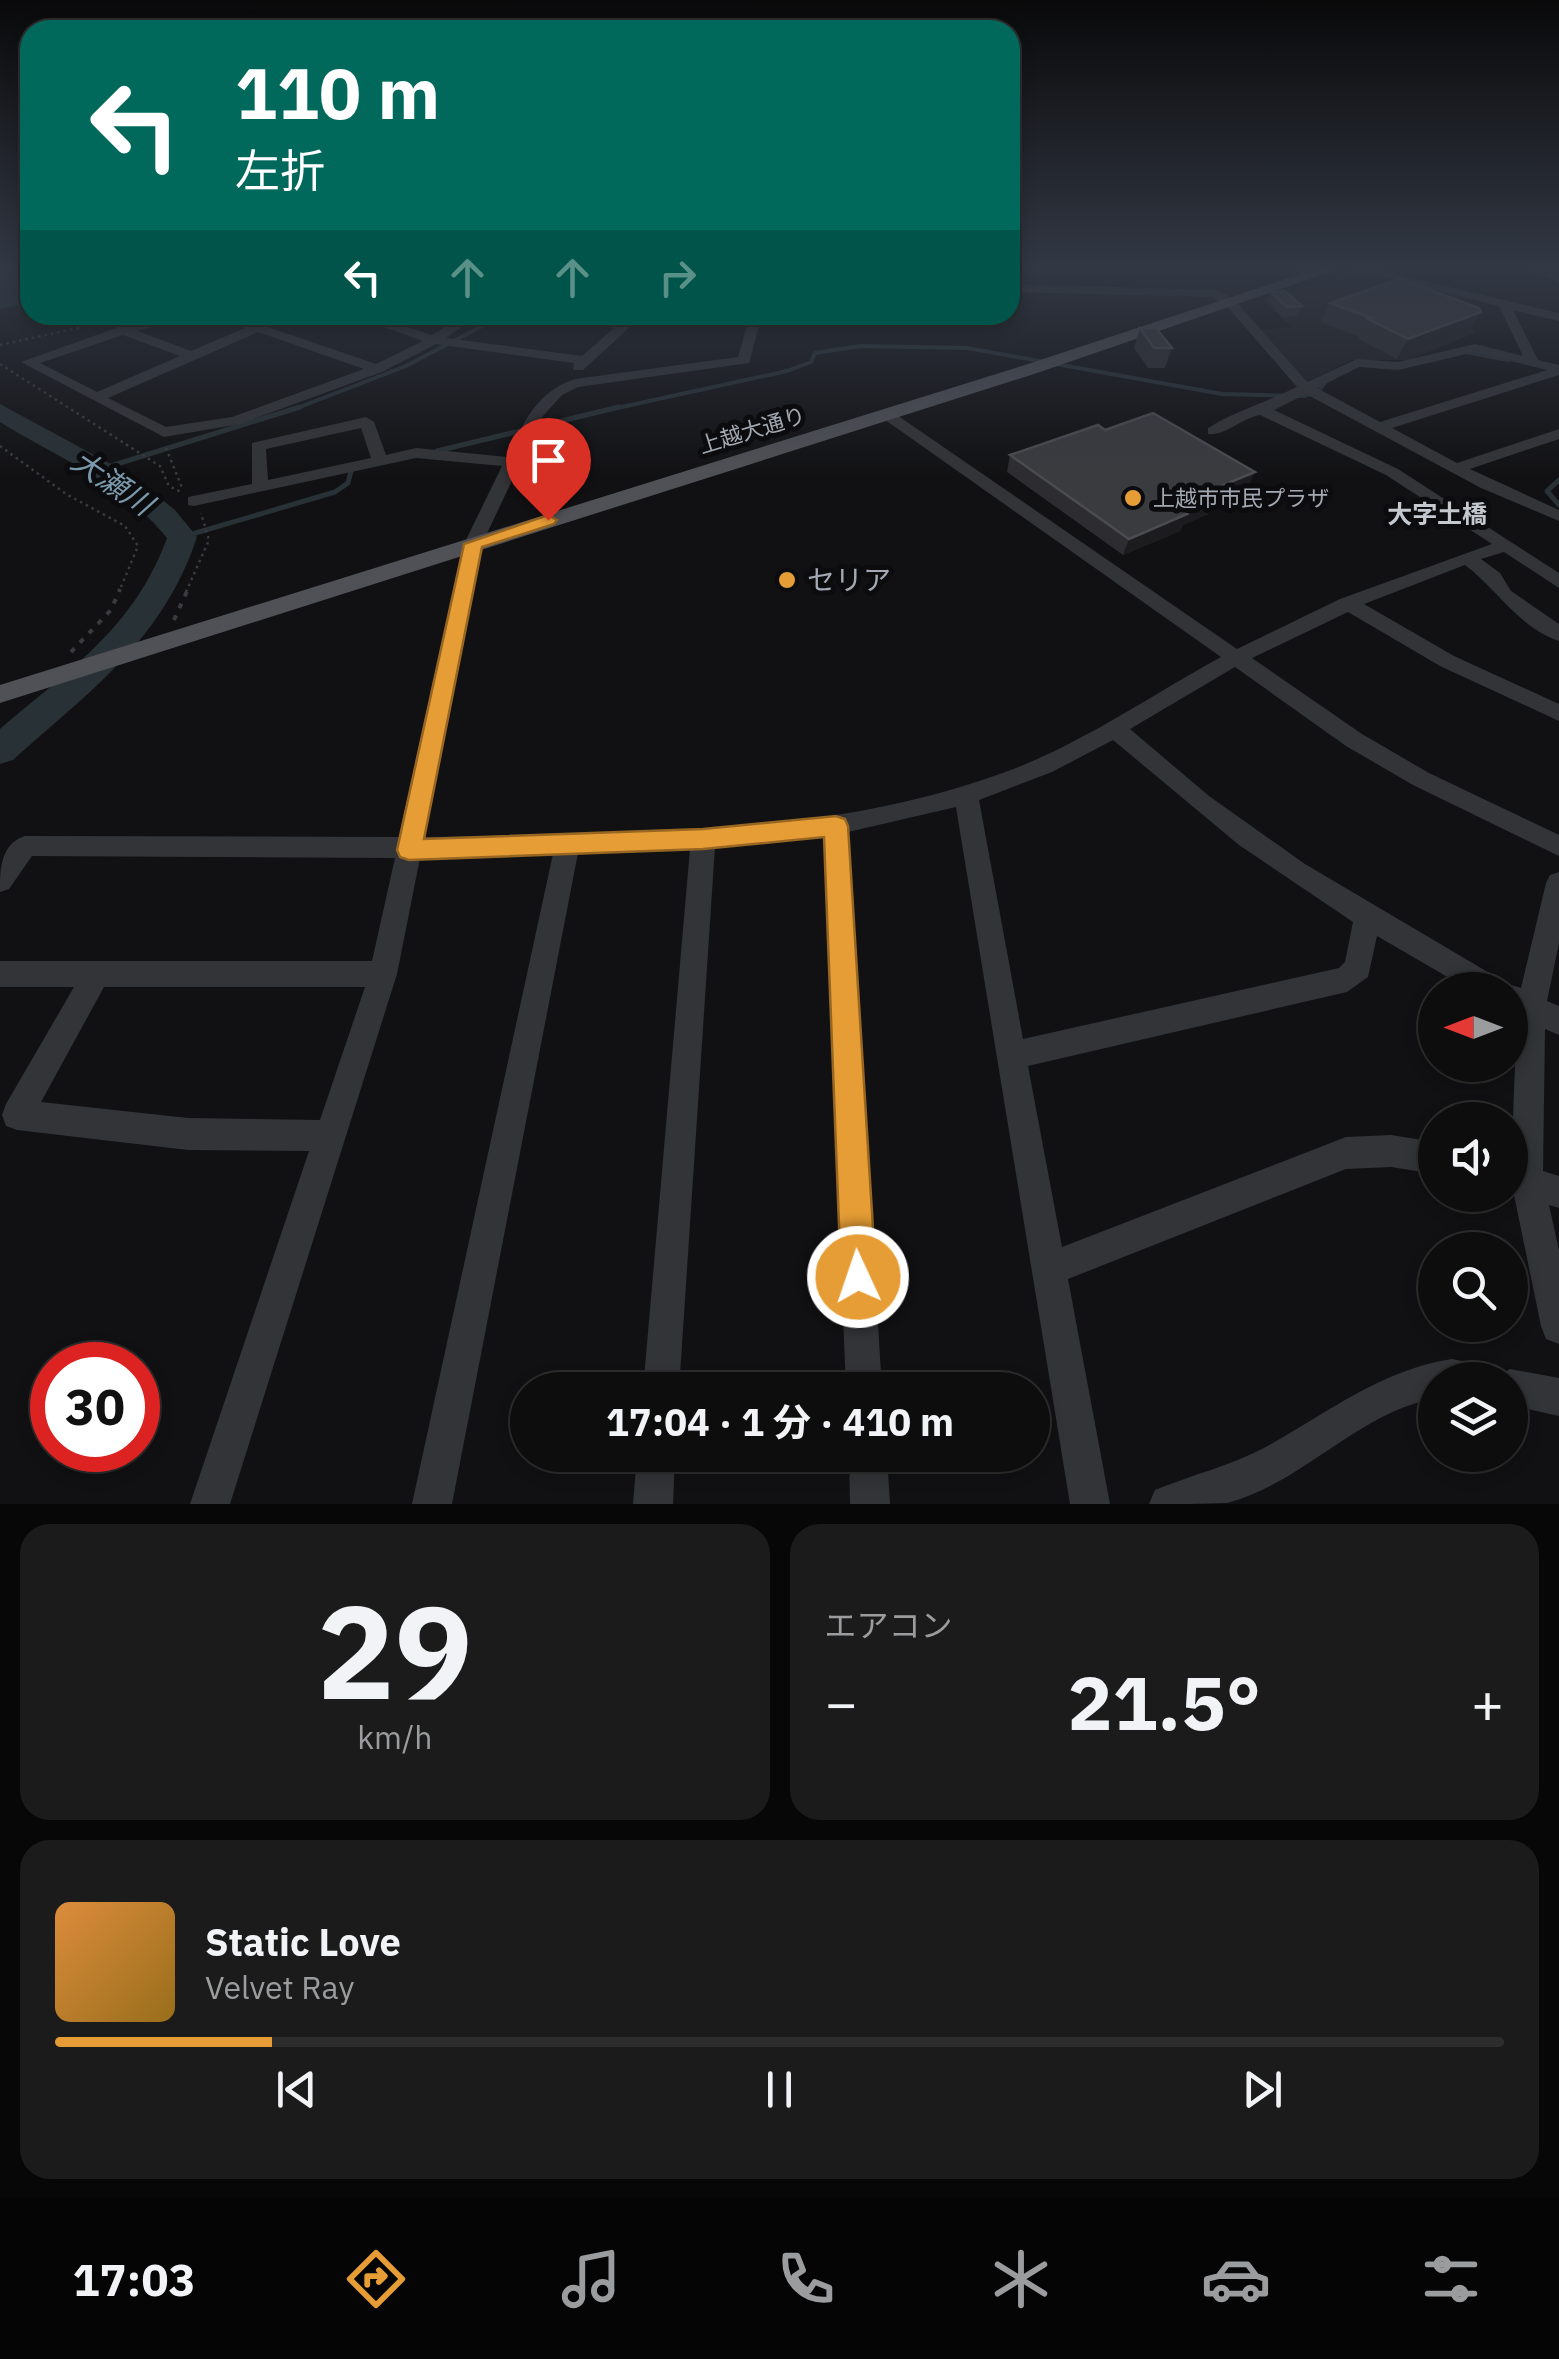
<!DOCTYPE html>
<html lang="ja">
<head>
<meta charset="utf-8">
<style>
  body { margin:0; font-family:"IBM Plex Sans","Noto Sans JP",sans-serif; background:#1b1b1c; color:#f1f3f6; height:100vh; display:flex; flex-direction:column; font-size:38px; white-space:nowrap }
  * { box-sizing:border-box; margin:0 }
  p { font-size:32px; color:#9a9c9e }
  .icon { flex:none; width:55px; height:55px; fill:none; stroke:currentColor; stroke-width:2; stroke-linecap:round; stroke-linejoin:round }
  .map { position:relative; height:1504px; overflow:hidden }
  .details { display:flex; flex-direction:column; gap:20px; padding:20px; background:#070708; flex:1 }
  .details>* { flex:none }
  .hud { position:absolute; left:20px; top:20px; width:1000px; height:305px; border-radius:30px; box-shadow:0 5px 15px #0003,0 0 0 2px #2d2d2e; background:#00695c; color:#fff; overflow:hidden }
  .needle { width:65px; rotate:270deg }
  .buttons { position:absolute; left:1418px; top:972px; display:grid; gap:20px }
  .buttons a { display:grid; place-items:center; width:110px; height:110px; border-radius:50%; background:#0d0d0e; box-shadow:0 5px 15px #0003,0 0 0 2px #2d2d2e; font-size:50px }
  .speed { position:absolute; left:30px; top:1342px; display:flex; gap:20px; font-size:50px; font-weight:700; text-align:center }
  .speed>* { display:grid; place-content:center; width:130px; height:130px; border-radius:50%; background:#0d0d0e; box-shadow:0 5px 15px #0003,0 0 0 2px #2d2d2e; line-height:1 }
  .speed .limit { border:15px solid #d22; background:#fff; color:#111 }
  .pin { position:absolute; display:grid; place-items:center; width:85px; height:85px; color:#fff; margin:-102px -42px; border-radius:50% 50% 50% 0; rotate:-45deg; box-shadow:0 0 10px #0007 }
  .pin .icon { rotate:45deg }
  .me { position:absolute; width:110px; margin:-55px; rotate:357deg; stroke-linejoin:round; filter:drop-shadow(0 0 8px #0008) }
  .turn { display:flex; align-items:center; gap:35px; height:210px; padding:0 50px; font-size:45px }
  .turn .icon { width:130px; height:130px; stroke-width:2.5 }
  .turn b { display:block; font-size:70px; line-height:85px }
  .lanes { display:flex; align-items:center; height:95px; padding:0 50px; background:#0003; justify-content:center; gap:50px; direction:ltr }
  .lanes .off { opacity:.35 }
  .big { font-size:75px; font-weight:700; line-height:1.1 }
  .details .card { flex:1; display:flex; flex-direction:column; justify-content:center; gap:15px; min-width:0; padding:0 35px; border-radius:30px; background:#1b1b1c }
  .details .dial { align-items:center; gap:0 }
  .dial b { font-size:130px; line-height:1 }
  .song { display:flex; align-items:center; gap:30px }
  .cover { width:120px; height:120px; border-radius:15px; background:linear-gradient(135deg,hsl(30 70% 55%),hsl(40 70% 35%)) }
  .played { height:10px; border-radius:5px; background:linear-gradient(90deg,#e79d35 15%,#2d2d2e 15%) }
  .keys { display:flex; justify-content:space-around; direction:ltr }
  .heat { display:flex; justify-content:space-between; align-items:center; font-size:55px; direction:ltr }
  .details .tiles { flex:1; display:grid; gap:20px; grid-template-columns:1fr 1fr }
  .card:last-child { grid-column:span 2 }
  .trip { position:absolute; left:510px; top:1372px; width:540px; height:100px; border-radius:50px; background:#0d0d0e; box-shadow:0 5px 15px #0003,0 0 0 2px #2d2d2e; font-weight:700; line-height:100px; text-align:center }
  .tab-bar { display:flex; height:160px; justify-content:space-around; align-items:center; background:#050506; color:#9a9c9e }
  .tab-bar .icon { width:70px; height:70px }
  .tab-bar .current { color:#e79d35 }
  .tab-bar b { font-size:45px; color:#f1f3f6 }
  .map>svg:first-child { display:block }
  .built { fill:#1d1d20 }
  .water { fill:#283135 }
  .lines { fill:none; stroke-linecap:round; stroke-linejoin:round }
  .stream-far1 { stroke:#283135; stroke-width:4 }
  .stream { stroke:#283135; stroke-width:5 }
  .river { fill:#283135; fill-rule:evenodd }
  .path-far1 { stroke:#393b3e; stroke-width:2.5; stroke-dasharray:2.5 4; stroke-linecap:butt }
  .path { stroke:#393b3e; stroke-width:4; stroke-dasharray:5 8; stroke-linecap:butt }
  .minor { fill:#323437; fill-rule:evenodd }
  .major { fill:#4f5156; fill-rule:evenodd }
  .wall { fill:#2d2d31 }
  .shaded-wall { fill:#1c1c1f }
  .building { fill:#3a3b3f; stroke:#4a4c51; stroke-width:2.5 }
  .route { fill:#e79d35; stroke:#966622; stroke-width:2.5 }
  .poi-dot { fill:#e79d35; stroke:#0c0c0e; stroke-width:4 }
  .labels { text-anchor:middle; stroke-width:10; stroke-linejoin:round; paint-order:stroke }
  .far-street-label { font-size:22px; fill:#a3a9b3; stroke:#0c0c0e }
  .far-poi-label { font-size:22px; fill:#a3a9b3; stroke:#0c0c0e; text-anchor:start }
  .far-neighbourhood-label { font-size:25px; font-weight:bold; fill:#c4c8cf; stroke:#0c0c0e }
  .poi-label { font-size:28px; fill:#a3a9b3; stroke:#0c0c0e; text-anchor:start }
  .water-label { font-size:30px; font-style:italic; fill:#7b99ac; stroke:#0c0c0e }
</style>
</head>
<body>
<div class="map">
<svg width="1559" height="1504" viewBox="0 0 1559 1504">
  <rect width="100%" height="100%" fill="#111113"/>
  <!-- built -->
  <path class="built" d="M1355,270L1457,295L1475,333L1409,360H1352L1306,382L1260,330L1291,327L1264,301Z"/>
  <!-- water -->
  <path class="water" d="M0,266H30V303L0,309Z"/>
  <g class="lines">
    <!-- stream-far1 -->
    <path class="stream-far1" d="M1466,352L1508,360
      M292,410L406,366L503,315
      M608,410L787,371L811,362L815,353L861,346L967,348L1222,394L1304,396L1318,392L1326,381"/>
    <!-- stream -->
    <path class="stream" d="M437,451L619,407
      M101,469L300,407
      M1559,480L1547,491L1559,505
      M182,537L335,492L348,483L351,471"/>
    <!-- river -->
    <path class="river" d="M1528,266L1559,269V283L1530,270Z
      M0,404L131,475L175,510L197,537C163,640 90,691 13,760L0,764V729C70,669 134,628 167,538C123,483 58,458 0,422Z"/>
    <!-- path-far1 -->
    <path class="path-far1" d="M0,345L83,327
      M0,364L160,466L169,486L181,492
      M0,446L66,494L125,526L138,546L119,592
      M166,448L183,490
      M186,592L209,540L201,513"/>
    <!-- path -->
    <path class="path" d="M174,620L188,589
      M71,652L111,610L120,589"/>
    <!-- minor -->
    <path class="minor" d="M1288,266H1303L1316,275L1306,277Z
      M1340,266H1361L1559,313V321L1513,310L1538,360L1559,365V375L1392,428L1457,463L1559,429V439L1470,469L1559,510V521L1481,488L1306,394L1274,410L1398,469L1559,573V588L1504,552L1481,559L1500,573L1511,591L1559,624V641C1519,628 1496,588 1465,565L1364,604L1454,656L1559,704V721L1440,666L1348,612L1252,658L1362,734L1429,773L1559,835V856L1413,785L1346,746L1235,667L1130,729L1209,796L1305,864L1508,984L1521,988L1546,883L1550,875L1559,872V943L1547,1001L1559,1006V1035L1545,1029L1543,1171L1559,1176V1208L1549,1205L1559,1250V1344L1546,1339L1541,1326L1514,1195L1510,1194L1517,1015L1510,1011V990H1470L1377,936L1368,977L1347,992L1028,1066L1062,1247L1346,1137L1391,1135L1435,1142V1174L1391,1167L1346,1169L1068,1279L1110,1504H1070L956,807L848,832L882,1390H846L824,835L715,847L679,1390H643L690,849L578,853L452,1504H412L553,854L420,858L397,974L230,1504H190L309,1151L188,1150L17,1130L6,1126L2,1115L6,1104L74,987H0V961H372L395,858L32,856L9,889L0,892C0,870 0,844 25,836L399,837L464,544L502,466L416,458L194,506L188,505V497L252,484V443L366,417L374,422L386,455L416,448L507,457C523,423 537,391 575,379L738,357L750,315H762L749,363L578,387L562,395L542,417L482,544L424,837C617,835 825,839 1008,771C1083,743 1150,696 1221,657L881,417V411H891L1237,649L1340,599L1492,544L1386,475L1260,415C1241,418 1226,436 1208,434V428C1236,411 1267,402 1297,387L1226,305L1211,297L1010,292V284L1217,290L1234,299L1307,382L1357,359L1398,362L1475,344L1523,356L1499,306ZM1475,352L1547,370L1380,422L1317,388L1359,367L1398,370ZM361,428L371,458L268,480L266,449ZM1113,740L1239,845L1353,922L1345,962L1339,968L1023,1039L979,800L1052,772ZM104,987H365L320,1120L188,1118L41,1102Z
      M175,315H198L137,331L191,351L245,328L215,315H233L376,364L423,341L350,315H369L432,335L464,315H479L446,338L582,356L614,328L529,315L622,322L629,315H643L583,370H573L574,363L436,344L382,372L240,424L164,437L21,362L119,327ZM258,332L364,369L232,417L166,427L108,398ZM123,335L180,356L97,392L40,363Z
      M1452,1359L1491,1367L1495,1378L1510,1369L1559,1378V1416L1510,1405V1380H1435V1399C1361,1410 1302,1484 1227,1503C1204,1504 1173,1504 1149,1504L1155,1490C1191,1475 1230,1466 1264,1448C1326,1414 1380,1370 1452,1359Z
      M637,1455H675L673,1504H633Z
      M849,1455H887L890,1504H850Z"/>
    <!-- major -->
    <path class="major" d="M1325,266H1347L1037,373L0,703V685L1025,365Z"/>
  </g>
  <!-- wall -->
  <path class="wall" d="M1271,292L1302,306L1298,316L1283,317L1267,301Z
    M1330,303L1469,332L1397,359L1358,339L1359,337L1321,322Z
    M1140,328L1172,348L1165,368H1148L1134,348Z
    M1105,430L1248,488L1213,502L1208,514L1183,525L1180,531L1123,555L1007,472L1010,455Z"/>
  <!-- shaded-wall -->
  <path class="shaded-wall" d="M1481,312L1469,332L1397,359L1408,339Z
    M1255,472L1248,488L1213,502L1208,514L1183,525L1180,531L1123,555L1129,539L1182,511L1206,492Z"/>
  <!-- building -->
  <path class="building" d="M1400,279L1479,308L1481,312L1408,339L1368,319L1372,318L1330,303Z
    M1285,291L1302,306L1287,307L1271,292Z
    M1140,328H1156L1172,348H1154Z
    M1153,413L1255,472L1206,492L1216,497L1182,511L1187,514L1129,539L1010,455L1098,425L1105,430Z"/>
  <!-- sky -->
  <linearGradient id="sky" x2="0" y2="1"><stop stop-color="#09090a"/><stop offset="0.56" stop-color="#323844"/><stop offset="1" stop-color="#323844" stop-opacity="0"/></linearGradient>
  <rect width="1559" height="477" fill="url(#sky)"/>
  <!-- route -->
  <path class="route" d="M548,515L557,520L554,524L482,547L424,839L703,829L836,816L845,819L848,826L876,1277L871,1290L858,1295L846,1290L841,1277L824,837L703,849L409,860L400,857L397,850L464,544Z"/>
  <!-- markers -->
  <g class="poi-dot">
    <circle cx="1133" cy="498" r="10"/>
    <circle cx="787" cy="580" r="10"/>
  </g>
  <g class="labels">
    <!-- far-street labels -->
    <g class="far-street-label">
      <text transform="translate(752 430) rotate(-17)" y="8">上越大通り</text>
    </g>
    <!-- far-poi labels -->
    <g class="far-poi-label">
      <text x="1153" y="506">上越市市民プラザ</text>
    </g>
    <!-- far-neighbourhood labels -->
    <g class="far-neighbourhood-label">
      <text x="1437" y="523">大字土橋</text>
    </g>
    <!-- poi labels -->
    <g class="poi-label">
      <text x="807" y="590">セリア</text>
    </g>
    <!-- water labels -->
    <g class="water-label">
      <text transform="translate(112 483) rotate(34)" y="10">大瀬川</text>
    </g>
  </g>
</svg>
<div class="buttons">
<a><svg class="needle" viewBox="-14 -14 28 28"><path d="M0-13l5 13h-10z" fill="#e53935"/><path d="M0 13l5-13h-10z" fill="#9a9c9e"/></svg></a>
<a><svg class="icon" aria-label="sound" viewBox="0 0 24 24"><path d="M4 9h4l5-4v14l-5-4H4zM17 9q2 3 0 6"/></svg></a>
<a><svg class="icon" aria-label="search" viewBox="0 0 24 24"><circle cx="10" cy="10" r="6"/><path d="M15 15l6 6"/></svg></a>
<a><svg class="icon" aria-label="layers" viewBox="0 0 24 24"><path d="M12 4l9 5-9 5-9-5zM3 14l9 5 9-5"/></svg></a>
</div>
<div class="speed"><div class="limit">30</div></div>
<div class="pin" style="left:548px;top:520px;background:#d93025"><svg class="icon" aria-label="arrive" viewBox="0 0 24 24"><path d="M6 21V4h12l-3 4 3 4H6"/></svg></div>
<svg class="me" style="left:858px;top:1277px" viewBox="-20 -20 40 40"><circle r="17" fill="#e79d35" stroke="#fff" stroke-width="3"/><path d="M0-11L8 9 0 5-8 9z" fill="#fff"/></svg>
<div class="trip">17:04 · 1 分 · 410 m</div>
<div class="hud">
<div class="turn"><svg class="icon" aria-label="left" viewBox="0 0 24 24"><path d="M17 20v-9H6M10 6l-5 5 5 5"/></svg><div><b>110 m</b>左折</div></div>
<div class="lanes"><svg class="icon" aria-label="left" viewBox="0 0 24 24"><path d="M17 20v-9H6M10 6l-5 5 5 5"/></svg><svg class="icon off" aria-label="ahead" viewBox="0 0 24 24"><path d="M12 20V5M6 11l6-6 6 6"/></svg><svg class="icon off" aria-label="ahead" viewBox="0 0 24 24"><path d="M12 20V5M6 11l6-6 6 6"/></svg><svg class="icon off" aria-label="right" viewBox="0 0 24 24"><path d="M7 20v-9h11M14 6l5 5-5 5"/></svg></div>
</div>
</div>
<section class="details">
<div class="tiles">
<div class="card dial"><b>29</b><p>km/h</p></div>
<div class="card"><p>エアコン</p>
<div class="heat"><a>−</a><b class="big">21.5°</b><a>+</a></div>
</div>
<div class="card">
<div class="song"><i class="cover"></i><div><b>Static Love</b><p>Velvet Ray</p></div></div>
<div class="played"></div>
<div class="keys"><svg class="icon" aria-label="previous" viewBox="0 0 24 24"><path d="M18 5L8 12l10 7zM5 5v14"/></svg><svg class="icon" aria-label="pause" viewBox="0 0 24 24"><path d="M8 5v14M16 5v14"/></svg><svg class="icon" aria-label="next" viewBox="0 0 24 24"><path d="M6 5l10 7-10 7zM19 5v14"/></svg></div>
</div>
</div>
</section>
<nav class="tab-bar">
<b>17:03</b>
<svg class="icon current" aria-label="directions" viewBox="0 0 24 24"><path d="M12 3l9 9-9 9-9-9zM9 14v-3h6M13 9l2 2-2 2"/></svg>
<svg class="icon" aria-label="music" viewBox="0 0 24 24"><path d="M9 18V5l10-2v13"/><circle cx="6" cy="18" r="3"/><circle cx="16" cy="16" r="3"/></svg>
<svg class="icon" aria-label="phone" viewBox="0 0 24 24"><path d="M5 4h4l2 5-3 2q2 4 5 5l2-3 5 2v4C11 20 4 13 5 4z"/></svg>
<svg class="icon" aria-label="climate" viewBox="0 0 24 24"><path d="M12 3v18M4 7l16 10M4 17L20 7"/></svg>
<svg class="icon" aria-label="car" viewBox="0 0 24 24"><path d="M5 17H2v-5l4-1 3-4h7l3 4 3 1v5h-3M9 17h6M6 11h13"/><circle cx="7" cy="17" r="2"/><circle cx="17" cy="17" r="2"/></svg>
<svg class="icon" aria-label="filters" viewBox="0 0 24 24"><path d="M4 7h16M4 17h16"/><circle cx="9" cy="7" r="2"/><circle cx="15" cy="17" r="2"/></svg>
</nav>
</body>
</html>
